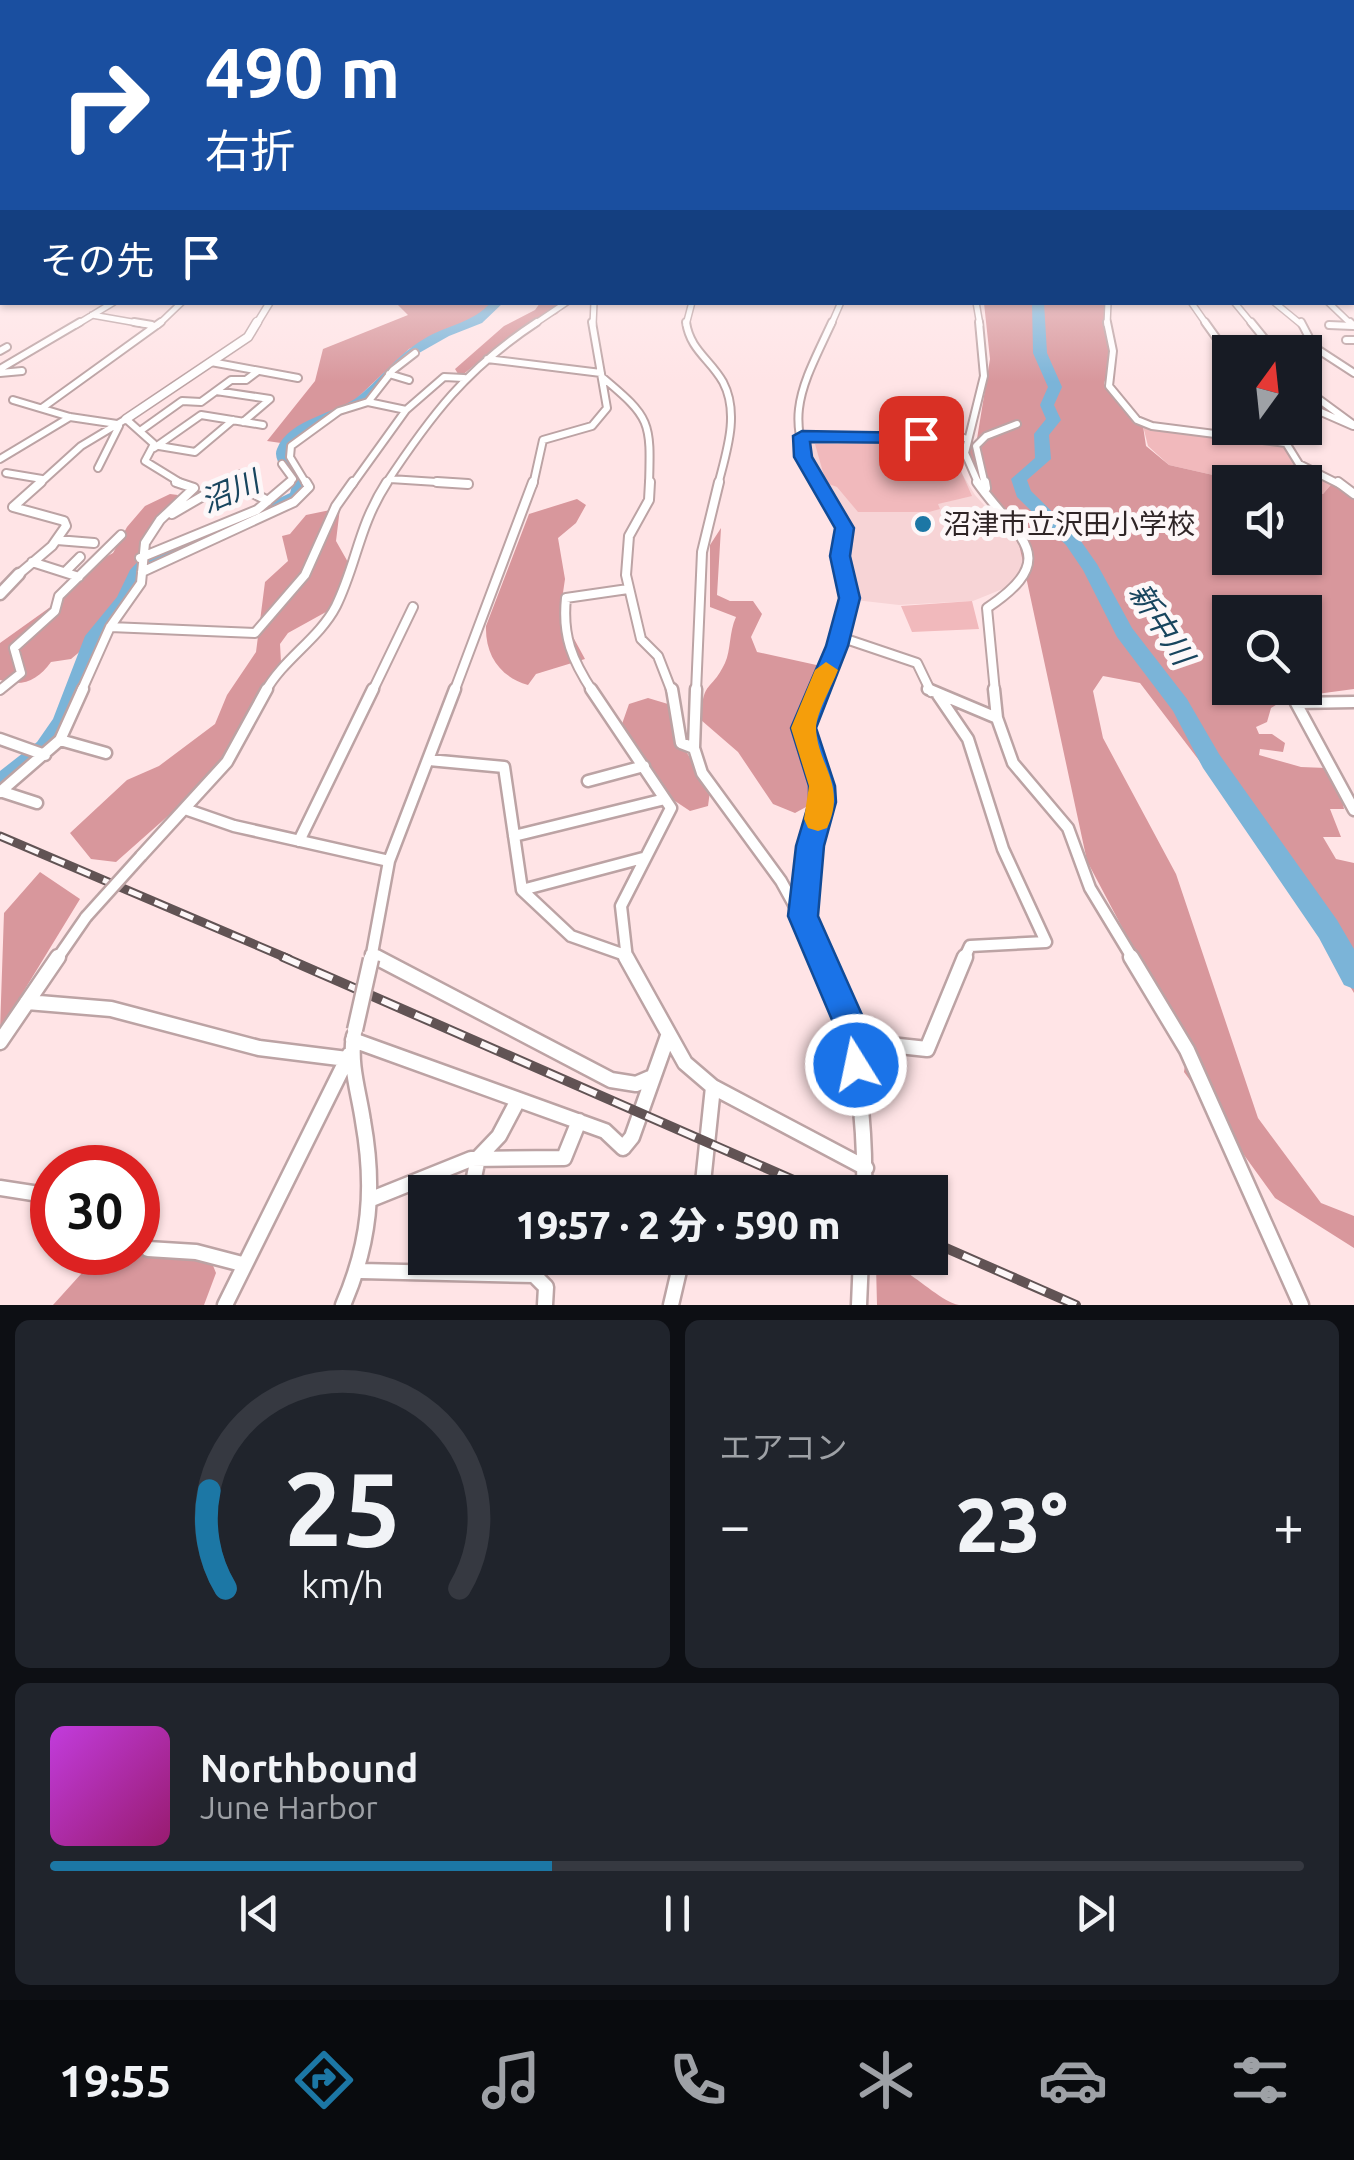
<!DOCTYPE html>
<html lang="ja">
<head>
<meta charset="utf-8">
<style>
  body { margin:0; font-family:Ubuntu,"Noto Sans JP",sans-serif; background:#20242c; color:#f1f3f6; height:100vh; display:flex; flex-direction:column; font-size:38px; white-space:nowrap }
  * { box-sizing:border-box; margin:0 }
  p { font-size:32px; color:#9ea1a6 }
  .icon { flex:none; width:55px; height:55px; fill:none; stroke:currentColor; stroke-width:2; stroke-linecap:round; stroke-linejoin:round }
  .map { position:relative; height:1305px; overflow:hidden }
  .sheet { display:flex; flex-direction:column; gap:15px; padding:15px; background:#0d0f14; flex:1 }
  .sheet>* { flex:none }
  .banner { position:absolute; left:0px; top:0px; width:1355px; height:305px; box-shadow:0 2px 8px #0004; background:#1a4fa0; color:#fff; overflow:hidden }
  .needle { width:65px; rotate:15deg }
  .fabs { position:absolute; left:1212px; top:335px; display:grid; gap:20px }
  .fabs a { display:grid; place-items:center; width:110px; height:110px; border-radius:0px; background:#171b24; box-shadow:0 2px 8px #0004; font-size:50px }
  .speed { position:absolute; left:30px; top:1145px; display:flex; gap:20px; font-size:50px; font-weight:700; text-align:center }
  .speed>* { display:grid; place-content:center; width:130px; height:130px; border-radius:50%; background:#171b24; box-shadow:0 2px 8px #0004; line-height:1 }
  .speed .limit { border:15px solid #d22; background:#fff; color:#111 }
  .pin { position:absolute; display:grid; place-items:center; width:85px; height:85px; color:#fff; margin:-42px; border-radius:20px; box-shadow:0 5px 15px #0006 }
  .me { position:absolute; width:110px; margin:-55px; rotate:350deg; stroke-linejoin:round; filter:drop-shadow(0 0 8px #0008) }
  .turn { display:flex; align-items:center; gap:35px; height:210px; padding:0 40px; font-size:45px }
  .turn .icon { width:130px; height:130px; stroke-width:2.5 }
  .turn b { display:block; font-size:70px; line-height:85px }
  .then { display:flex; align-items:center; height:95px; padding:0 40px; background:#0003; gap:20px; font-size:38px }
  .big { font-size:75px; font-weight:800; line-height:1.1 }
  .sheet .tile { flex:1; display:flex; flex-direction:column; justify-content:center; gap:15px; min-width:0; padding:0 35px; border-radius:15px; background:#20242c }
  .sheet .dial { align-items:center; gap:0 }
  .dial svg { height:260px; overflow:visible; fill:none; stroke:#363941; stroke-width:7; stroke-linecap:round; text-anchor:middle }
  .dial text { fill:#f1f3f6; stroke:none }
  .song { display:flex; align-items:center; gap:30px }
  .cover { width:120px; height:120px; border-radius:15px; background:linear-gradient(135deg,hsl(290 70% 55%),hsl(320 70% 35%)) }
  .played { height:10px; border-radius:5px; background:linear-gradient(90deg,#1c77a5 40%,#363941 40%) }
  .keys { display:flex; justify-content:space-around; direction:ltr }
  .heat { display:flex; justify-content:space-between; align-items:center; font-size:55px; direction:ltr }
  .sheet .tiles { flex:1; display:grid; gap:15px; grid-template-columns:1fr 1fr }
  .tile:last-child { grid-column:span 2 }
  .trip { position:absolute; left:408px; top:1175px; width:540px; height:100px; border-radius:0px; background:#171b24; box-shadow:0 2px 8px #0004; font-weight:800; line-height:100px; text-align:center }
  .menu { display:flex; height:160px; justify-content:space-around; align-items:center; background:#090b0e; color:#9ea1a6 }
  .menu .icon { width:70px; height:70px }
  .menu .current { color:#1c77a5 }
  .menu b { font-size:45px; color:#f1f3f6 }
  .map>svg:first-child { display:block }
  .built { fill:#f7d4d6 }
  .green { fill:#f1b9bc }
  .forest { fill:#d8979c; fill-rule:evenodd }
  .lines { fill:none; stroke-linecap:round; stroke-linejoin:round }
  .river { fill:#7bb4d8; fill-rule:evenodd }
  .minor-far4-casing { stroke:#bca3a4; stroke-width:8 }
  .minor-far3-casing { stroke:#bca3a4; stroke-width:10 }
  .minor-far2-casing { stroke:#bca3a4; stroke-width:12 }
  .minor-far1-casing { stroke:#bca3a4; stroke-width:15 }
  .minor-casing { stroke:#bca3a4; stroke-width:19 }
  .tertiary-far2-casing { stroke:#bca3a4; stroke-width:9 }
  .tertiary-far1-casing { stroke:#bca3a4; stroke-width:11 }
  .tertiary-casing { stroke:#bca3a4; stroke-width:15 }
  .minor-far4 { stroke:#fff; stroke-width:5 }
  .minor-far3 { stroke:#fff; stroke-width:6 }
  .minor-far2 { stroke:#fff; stroke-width:8 }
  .minor-far1 { stroke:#fff; stroke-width:10 }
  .minor { stroke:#fff; stroke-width:14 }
  .tertiary-far2 { stroke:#fff; stroke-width:6 }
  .tertiary-far1 { stroke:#fff; stroke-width:8 }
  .tertiary { stroke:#fff; stroke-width:10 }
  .rail-far1-casing { stroke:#615354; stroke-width:9 }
  .rail-casing { stroke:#615354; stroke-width:10 }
  .rail-far1 { stroke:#fdf7f8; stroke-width:5; stroke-dasharray:14; stroke-linecap:butt }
  .rail { stroke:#fdf7f8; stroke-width:6; stroke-dasharray:18; stroke-linecap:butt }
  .minor-bridge-far1-casing { stroke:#bca3a4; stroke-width:15; stroke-linecap:butt }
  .minor-bridge-casing { stroke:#bca3a4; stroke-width:19; stroke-linecap:butt }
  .minor-bridge-far1 { stroke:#fff; stroke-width:10 }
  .minor-bridge { stroke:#fff; stroke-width:14 }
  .route { fill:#1a73e8; stroke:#114b97; stroke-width:2.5 }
  .slow { fill:#f59e0b }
  .poi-dot { fill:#1c77a5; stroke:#fdf7f8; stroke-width:4 }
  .labels { text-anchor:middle; stroke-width:10; stroke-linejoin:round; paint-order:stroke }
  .poi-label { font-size:28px; fill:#2f2526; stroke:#fdf7f8; text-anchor:start }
  .water-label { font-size:30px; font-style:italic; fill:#18455e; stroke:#fdf7f8 }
</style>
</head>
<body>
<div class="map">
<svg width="1354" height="1305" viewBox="0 0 1354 1305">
  <rect width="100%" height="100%" fill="#ffe4e6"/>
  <!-- built -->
  <path class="built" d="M812,440L957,444L962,474L975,495L1020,545L1025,580L973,601L899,605L855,600L847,563V527L814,472L807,443Z"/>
  <!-- green -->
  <path class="green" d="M1143,426L1286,443L1302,464L1335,480L1323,494L1305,491V482H1244L1169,465L1148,446Z
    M815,444H949L972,496L938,504L940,509L929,512H858L837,487L826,483Z
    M972,601L979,629L912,632L901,606Z"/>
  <!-- forest -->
  <path class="forest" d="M396,303H495L485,312L409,349L354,401L304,426L288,444L267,441L315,381L323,349L408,315Z
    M540,303H567L557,314L510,336L460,377L455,369L504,326L535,310Z
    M984,303H1108L1107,331L1113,351L1104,384L1143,426L1146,446L1169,465L1244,482H1230V558H1305V491L1323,494L1335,480L1354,495V689L1287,698L1271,708L1267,722L1256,727L1259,734H1272L1285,743L1283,752L1260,749L1259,755L1301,767L1326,768L1339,786L1344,809H1330L1341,837H1323L1336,859L1354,863V993L1266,848L1140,683L1103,676L1093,691L1103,738L1176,874L1258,1118L1321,1203L1354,1216V1248L1275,1198L1184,1072L1187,1050L1087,861L1019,544L998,520L968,449L976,445L990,359ZM1230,612H1305V688H1230Z
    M170,494L178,495L142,550L134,579L93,628L83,649L71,659L51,662C38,680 22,688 0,680V643L56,603L84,569L113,553L127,527L145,506Z
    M577,499L586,505L576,523L558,538L565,579L560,613L585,659L536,674L528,685C500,677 485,655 486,626L529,514Z
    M340,508L336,541L349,564L335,607L288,633L280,644L281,662L266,684L261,710L221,769L116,862L91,859L70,833L127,780L159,766L215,724L227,695L256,652L265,582L288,561L282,536L290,534L306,515Z
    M721,528L717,595L730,601H753L762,614L751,637L757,652L821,666C817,687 805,707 805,729C804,756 823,773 817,801L795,813L773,804L738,752L701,720C703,678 710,694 725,663C731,650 729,632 736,617L710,607V545Z
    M648,698L668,704L681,743L710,791L708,806L690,811L669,797L622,724L629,704Z
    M40,872L80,899L0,1030L4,913Z
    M138,1214L139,1244L212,1263L216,1273L204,1305H53L100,1253L138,1252Z
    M881,1261C910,1267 936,1300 959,1305H877L876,1265Z"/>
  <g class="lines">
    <!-- river -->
    <path class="river" d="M491,302H504L482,323L449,336L419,353L393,376L369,403L326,422L292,450V458L309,482L303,500L244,529L155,564L144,577L132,605L104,639L70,729L53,754L8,792L0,795V771L37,742L53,719L85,636L117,597L130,570L143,556L232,521L290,493L293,482C287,474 272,460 277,449C289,418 340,413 360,395C383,376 397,355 424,339C446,325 474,323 491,302Z
      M1032,302H1044L1047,353L1062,387L1054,405L1061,420L1049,435L1051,459L1027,480L1031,491L1078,537L1097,564L1132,628L1187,699L1219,754L1337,920L1354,949V989L1344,985L1319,938L1203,768L1173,711L1117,637L1083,570L1066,545L1017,497L1011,479L1035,458L1034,434L1046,419L1040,405L1048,387L1033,353Z"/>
    <!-- minor-far4 casing -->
    <g class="minor-far4-casing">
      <path id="minor-far4" d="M976,302L980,325
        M1191,302L1207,325
        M1234,302L1253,325
        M1274,302L1302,325
        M1328,302L1352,325
        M92,315L149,325
        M76,325L114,302
        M158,325L182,302
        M533,325L567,302
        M593,325L594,302
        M686,325L692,302
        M831,325L841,302
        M1107,325L1108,302"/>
    </g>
    <!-- minor-far3 casing -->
    <g class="minor-far3-casing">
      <path id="minor-far3" d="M134,322L152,325
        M686,322C690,350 710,359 723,382C740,414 726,453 718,485
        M1107,322L1113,351L1109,386L1137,420L1152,426L1286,443L1299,464L1341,485
        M1205,322L1230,357
        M1251,322L1268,343L1266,352
        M1301,322L1314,347L1354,373
        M1350,322L1354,326
        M1329,325L1353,326
        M1346,340H1354
        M0,351L7,347
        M487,359L601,373
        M211,362L298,378
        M0,369L80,322
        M0,373L22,371
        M389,374L409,380
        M602,377C651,418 651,421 649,485
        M1305,389L1354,425
        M216,391L270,399L243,422
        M13,400L70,417L117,424
        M368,402L406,410L444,377L464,378
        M1305,405L1353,426
        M42,408L161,322
        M140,431L182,401L201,402L231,380H246L258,371
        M801,436L964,438
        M159,446L195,452L233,420
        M154,448L201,415L263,425
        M0,459L70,417
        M282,464L293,479L287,485
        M98,468L119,426
        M6,473L42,479
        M390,479L468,484
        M38,485L81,446L126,419L154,444L145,461L184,485
        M223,485L241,474
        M307,485L290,457L291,446L339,411L368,402L393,370L415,353
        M352,485L406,410
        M385,485C431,415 467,368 537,322
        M533,485L543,440L592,426L607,408L592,322
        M819,485C780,418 803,385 832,322
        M979,485L965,453L984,376L979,322
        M985,485L976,446L986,436L1017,424"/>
    </g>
    <!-- minor-far2 casing -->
    <g class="minor-far2-casing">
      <path id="minor-far2" d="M437,482L468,484
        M650,482L649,500L629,536L626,575L641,639L658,656L672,692
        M817,482L844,528L840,555L849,598L837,646L818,692
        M977,482C1016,538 1065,556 987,608L995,692
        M985,482L986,488
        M1338,482L1354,494
        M251,492L268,501
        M172,514L227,482
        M57,540L94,543
        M140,558L257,510L290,482
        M32,562L79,577
        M65,572L80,557
        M142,572L294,502L309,487L306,482
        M19,574L52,546L66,526L64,521L13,507L41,482
        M110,627L255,633L305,575L336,506L353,482
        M840,637L917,663L931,692
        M0,690L21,673L14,648L55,611L59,596L121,535
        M81,692L110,627L141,583L145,543L160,520L194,488L176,482
        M265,692C283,659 319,639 336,606C357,563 358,527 387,482
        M372,692L413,607
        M454,692L533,482
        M593,692C572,660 562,636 566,598L628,589
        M696,692L702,552L719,482"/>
    </g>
    <!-- minor-far1 casing -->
    <g class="minor-far1-casing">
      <path id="minor-far1" d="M591,689L671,808L621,906L627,959
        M672,689L681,743L694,748
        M696,689L694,748L702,773L781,881L824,959
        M928,689L997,718
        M994,689L997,718L1013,763L1068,828L1090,888L1133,959
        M938,695L968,739L1003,849L1046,942L970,946L964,959
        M1354,702L1296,703L1354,810
        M0,739L45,755
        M60,740L106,753
        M429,760L504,767L522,890L571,936L625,955
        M588,781L644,766
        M0,791L37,803
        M0,792L60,740L83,689
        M185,809L234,826L389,861
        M514,836L665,799
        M299,841L373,689
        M141,856L227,762L267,689
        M522,890L643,858
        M803,917L810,846L823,803L803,728L819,689
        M371,954L380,959
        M57,959L86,917
        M371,959L389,861L455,689"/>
    </g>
    <!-- minor casing -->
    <g class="minor-casing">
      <path id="minor" d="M376,957L611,1080L636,1084L650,1078
        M626,957L685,1063L713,1087L866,1168
        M823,957C855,1033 866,1110 864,1192
        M1131,957L1187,1050L1301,1305
        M27,1002L111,1009L259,1048L347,1059
        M353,1040L605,1131L623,1148L632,1137L668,1036
        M853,1041L927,1049L965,957
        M0,1042L58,957
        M0,1188L52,1196
        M471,1192L478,1158L499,1136L518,1100
        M702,1192L713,1087
        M374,1198L471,1159L564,1158L579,1121
        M138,1213L140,1236L148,1249L196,1252L242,1264
        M361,1271L534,1275L546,1287L545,1305
        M455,1273L458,1258
        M225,1305L349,1055
        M343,1305C370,1243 375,1188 363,1121C359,1093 349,1064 354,1036
        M671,1305L682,1258
        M859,1305L861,1258"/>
    </g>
    <!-- tertiary-far2 casing -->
    <g class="tertiary-far2-casing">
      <path id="tertiary-far2" d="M256,325L270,302"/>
    </g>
    <!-- tertiary-far1 casing -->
    <g class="tertiary-far1-casing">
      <path id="tertiary-far1" d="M126,419L248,337L257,322"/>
    </g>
    <!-- tertiary casing -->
    <g class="tertiary-casing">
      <path id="tertiary" d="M0,594L19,574"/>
    </g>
    <!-- minor-far4 -->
    <use href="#minor-far4" class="minor-far4"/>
    <!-- minor-far3 -->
    <use href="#minor-far3" class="minor-far3"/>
    <!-- minor-far2 -->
    <use href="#minor-far2" class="minor-far2"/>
    <!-- minor-far1 -->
    <use href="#minor-far1" class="minor-far1"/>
    <!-- minor -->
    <use href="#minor" class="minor"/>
    <!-- tertiary-far2 -->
    <use href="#tertiary-far2" class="tertiary-far2"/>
    <!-- tertiary-far1 -->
    <use href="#tertiary-far1" class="tertiary-far1"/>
    <!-- tertiary -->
    <use href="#tertiary" class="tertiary"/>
    <!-- rail-far1 casing -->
    <g class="rail-far1-casing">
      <path id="rail-far1" d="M0,836L289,959"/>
    </g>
    <!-- rail casing -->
    <g class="rail-casing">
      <path id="rail" d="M283,957L821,1192
        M930,1241L1076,1305"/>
    </g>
    <!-- rail-far1 -->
    <use href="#rail-far1" class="rail-far1"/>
    <!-- rail -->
    <use href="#rail" class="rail"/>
    <!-- minor-bridge-far1 casing -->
    <g class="minor-bridge-far1-casing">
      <path id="minor-bridge-far1" d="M86,917L141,856"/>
    </g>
    <!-- minor-bridge casing -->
    <g class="minor-bridge-casing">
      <path id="minor-bridge" d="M355,1030L371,959"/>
    </g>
    <!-- minor-bridge-far1 -->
    <use href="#minor-bridge-far1" class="minor-bridge-far1"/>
    <!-- minor-bridge -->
    <use href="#minor-bridge" class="minor-bridge"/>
  </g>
  <!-- sky -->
  <linearGradient id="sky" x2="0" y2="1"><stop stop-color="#7cb4e2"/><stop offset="0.52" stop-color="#fff3f4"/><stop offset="1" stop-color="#fff3f4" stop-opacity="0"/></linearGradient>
  <rect width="1354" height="382" fill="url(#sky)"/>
  <!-- route -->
  <path class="route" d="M802,431L921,433L929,438L921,443L810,442L812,457L854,528L850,556L860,598L848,646L816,728L835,786L836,802L824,846L818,916L867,1026L873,1065L868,1077L856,1082L844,1077L835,1027L788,916L796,846L809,802V786L791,728L826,646L839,598L830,556L835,528L794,457L793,436Z"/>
  <!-- slow -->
  <path class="slow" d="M826,662L838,670C832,686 816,713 816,729C818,766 847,785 827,828L818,831L808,828L804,819L809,786L791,728L815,670Z"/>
  <!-- markers -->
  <circle class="poi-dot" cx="923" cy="524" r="10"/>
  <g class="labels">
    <!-- poi labels -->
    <g class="poi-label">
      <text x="943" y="534">沼津市立沢田小学校</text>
    </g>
    <!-- water labels -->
    <g class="water-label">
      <text transform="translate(230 492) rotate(-23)" y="10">沼川</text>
      <text transform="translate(1161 624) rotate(57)" y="10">新中川</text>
    </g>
  </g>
</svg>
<div class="fabs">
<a><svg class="needle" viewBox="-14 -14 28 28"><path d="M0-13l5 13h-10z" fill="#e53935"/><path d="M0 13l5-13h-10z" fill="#9ea1a6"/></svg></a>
<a><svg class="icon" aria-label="sound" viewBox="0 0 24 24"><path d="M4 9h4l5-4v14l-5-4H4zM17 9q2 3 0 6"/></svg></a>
<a><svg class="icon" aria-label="search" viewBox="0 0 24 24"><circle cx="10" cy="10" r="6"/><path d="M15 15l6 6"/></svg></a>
</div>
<div class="speed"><div class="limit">30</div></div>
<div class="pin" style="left:921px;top:438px;background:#d93025"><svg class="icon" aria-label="arrive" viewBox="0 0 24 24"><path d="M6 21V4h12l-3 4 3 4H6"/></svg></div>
<svg class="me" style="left:856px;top:1065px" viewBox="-20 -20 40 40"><circle r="17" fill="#1a73e8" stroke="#fff" stroke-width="3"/><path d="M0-11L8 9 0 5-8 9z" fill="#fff"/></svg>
<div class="trip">19:57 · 2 分 · 590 m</div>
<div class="banner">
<div class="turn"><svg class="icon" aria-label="right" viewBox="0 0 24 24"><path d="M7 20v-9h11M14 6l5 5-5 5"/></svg><div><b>490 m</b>右折</div></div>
<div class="then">その先<svg class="icon" aria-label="arrive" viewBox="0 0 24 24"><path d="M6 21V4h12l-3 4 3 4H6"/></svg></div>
</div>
</div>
<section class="sheet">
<div class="tiles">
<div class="tile dial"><svg viewBox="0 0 100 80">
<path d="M14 69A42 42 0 1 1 86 69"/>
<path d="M14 69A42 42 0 0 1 9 39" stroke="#1c77a5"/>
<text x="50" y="56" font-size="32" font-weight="700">25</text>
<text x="50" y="72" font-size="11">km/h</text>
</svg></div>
<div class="tile"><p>エアコン</p>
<div class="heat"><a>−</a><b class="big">23°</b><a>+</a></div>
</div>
<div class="tile">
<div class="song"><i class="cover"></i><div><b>Northbound</b><p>June Harbor</p></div></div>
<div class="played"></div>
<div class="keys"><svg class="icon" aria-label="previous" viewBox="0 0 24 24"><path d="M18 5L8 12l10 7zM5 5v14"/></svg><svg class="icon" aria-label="pause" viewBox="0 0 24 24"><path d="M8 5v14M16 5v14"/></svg><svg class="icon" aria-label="next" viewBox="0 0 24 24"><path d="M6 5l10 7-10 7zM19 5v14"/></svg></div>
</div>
</div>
</section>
<nav class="menu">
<b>19:55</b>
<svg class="icon current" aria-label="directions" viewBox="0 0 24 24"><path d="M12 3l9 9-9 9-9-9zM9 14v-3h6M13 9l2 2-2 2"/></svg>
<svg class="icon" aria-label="music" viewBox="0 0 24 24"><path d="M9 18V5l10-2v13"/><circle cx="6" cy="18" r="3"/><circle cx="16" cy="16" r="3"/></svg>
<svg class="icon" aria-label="phone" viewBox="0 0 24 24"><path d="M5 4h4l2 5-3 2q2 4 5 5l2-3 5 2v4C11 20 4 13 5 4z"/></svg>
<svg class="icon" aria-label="climate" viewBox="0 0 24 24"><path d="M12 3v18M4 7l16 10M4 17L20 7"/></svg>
<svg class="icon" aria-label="car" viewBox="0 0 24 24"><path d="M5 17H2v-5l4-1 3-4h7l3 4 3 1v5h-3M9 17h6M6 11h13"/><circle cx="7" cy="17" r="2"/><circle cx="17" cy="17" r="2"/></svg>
<svg class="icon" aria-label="filters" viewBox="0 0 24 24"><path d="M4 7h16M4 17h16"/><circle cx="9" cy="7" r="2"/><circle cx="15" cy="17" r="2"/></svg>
</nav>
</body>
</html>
